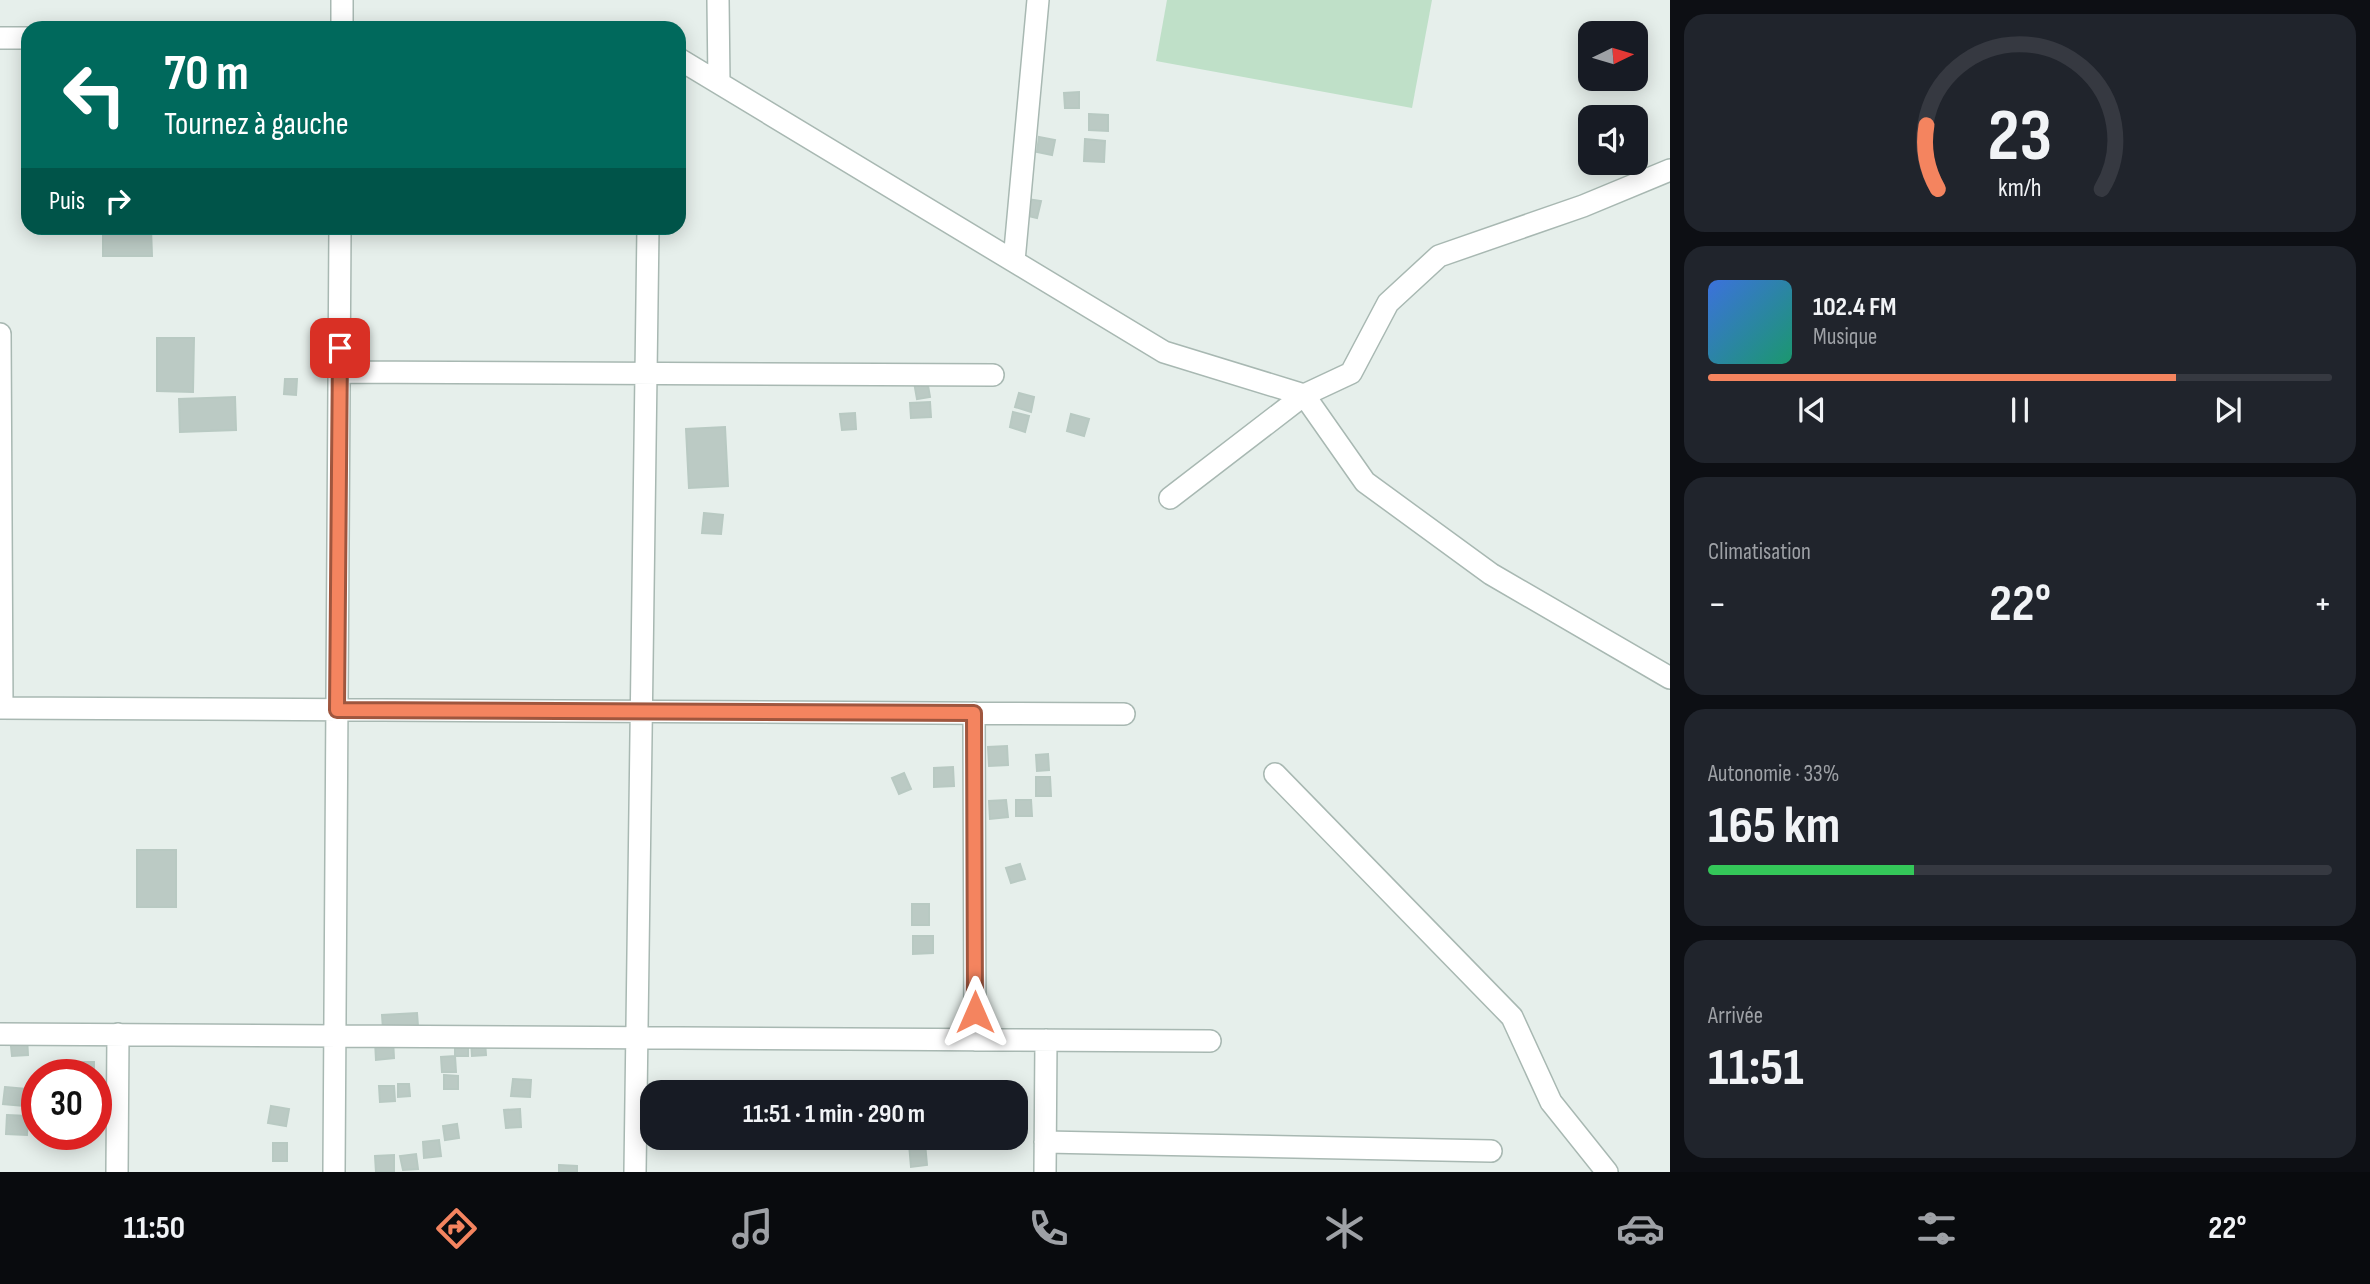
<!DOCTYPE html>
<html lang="fr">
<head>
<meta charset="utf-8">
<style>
  body { margin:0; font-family:"Sofia Sans Condensed",sans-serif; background:#20242c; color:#f1f3f6; height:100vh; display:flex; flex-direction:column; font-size:26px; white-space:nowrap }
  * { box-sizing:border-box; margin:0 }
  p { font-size:23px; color:#9ea1a6 }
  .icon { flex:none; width:38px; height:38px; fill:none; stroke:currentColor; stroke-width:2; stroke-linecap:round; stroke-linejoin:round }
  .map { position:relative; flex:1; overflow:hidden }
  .side { display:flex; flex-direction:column; gap:14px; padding:14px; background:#0d0f14; width:700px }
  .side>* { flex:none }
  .guide { position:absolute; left:21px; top:21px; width:665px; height:214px; border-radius:21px; box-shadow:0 4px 18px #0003; background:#00695c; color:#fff; overflow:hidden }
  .needle { width:46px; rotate:85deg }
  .tools { position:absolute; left:1578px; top:21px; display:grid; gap:14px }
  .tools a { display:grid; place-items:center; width:70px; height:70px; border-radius:14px; background:#171b24; box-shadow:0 4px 18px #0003; font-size:35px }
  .speed { position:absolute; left:21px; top:1059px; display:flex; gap:14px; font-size:35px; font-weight:700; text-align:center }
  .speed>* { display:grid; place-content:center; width:91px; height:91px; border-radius:50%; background:#171b24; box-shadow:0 4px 18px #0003; line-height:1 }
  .speed .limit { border:10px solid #d22; background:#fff; color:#111 }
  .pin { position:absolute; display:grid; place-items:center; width:60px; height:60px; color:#fff; margin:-30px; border-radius:14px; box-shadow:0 4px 10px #0006 }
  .me { position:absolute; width:77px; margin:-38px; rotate:0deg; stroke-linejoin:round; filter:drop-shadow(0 0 5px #0008) }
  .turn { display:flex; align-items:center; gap:24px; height:147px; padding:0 28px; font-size:32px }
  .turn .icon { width:91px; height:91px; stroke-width:2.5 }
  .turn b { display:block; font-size:49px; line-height:60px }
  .then { display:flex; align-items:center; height:66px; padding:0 28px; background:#0003; gap:14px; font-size:26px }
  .big { font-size:52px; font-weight:700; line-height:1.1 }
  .side .card { flex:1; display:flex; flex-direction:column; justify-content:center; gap:10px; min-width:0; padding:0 24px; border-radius:21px; background:#20242c }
  .side .dial { align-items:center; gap:0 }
  .dial svg { height:182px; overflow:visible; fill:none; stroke:#363941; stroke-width:7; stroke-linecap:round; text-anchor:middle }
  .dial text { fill:#f1f3f6; stroke:none }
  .song { display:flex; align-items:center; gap:21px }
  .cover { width:84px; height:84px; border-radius:10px; background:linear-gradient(135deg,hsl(220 70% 55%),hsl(160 70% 35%)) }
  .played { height:7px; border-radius:4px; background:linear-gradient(90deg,#f4845f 75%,#363941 75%) }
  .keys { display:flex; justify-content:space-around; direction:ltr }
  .heat { display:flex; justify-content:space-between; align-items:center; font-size:38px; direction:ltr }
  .charge { height:10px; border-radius:5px; background:linear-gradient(90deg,#34c759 33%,#363941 0) }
  .trip { position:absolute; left:640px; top:1080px; width:388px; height:70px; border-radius:21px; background:#171b24; box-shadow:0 4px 18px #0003; font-weight:700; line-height:70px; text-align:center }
  .menu { display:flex; height:112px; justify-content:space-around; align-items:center; background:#090b0e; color:#9ea1a6 }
  .menu .icon { width:49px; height:49px }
  .menu .on { color:#f4845f }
  .menu b { font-size:32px; color:#f1f3f6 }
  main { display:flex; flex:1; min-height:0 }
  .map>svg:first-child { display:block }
  .green { fill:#bfe0c8 }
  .building { fill:#bbcac4; stroke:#b8c9c2; stroke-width:2 }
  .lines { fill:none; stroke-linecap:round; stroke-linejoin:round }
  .street-casing { stroke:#a8b8b2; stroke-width:24 }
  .street { stroke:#fff; stroke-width:21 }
  .route-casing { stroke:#9f563e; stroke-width:18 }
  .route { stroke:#f4845f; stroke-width:12 }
</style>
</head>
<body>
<main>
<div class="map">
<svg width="1670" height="1172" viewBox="0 0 1670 1172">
  <rect width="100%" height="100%" fill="#e6efeb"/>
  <!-- green -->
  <path class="green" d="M1167,0H1432L1412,108L1156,61Z"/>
  <!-- building -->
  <path class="building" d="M1079,92V108H1065L1064,93Z
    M1089,114L1108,115V131L1089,130Z
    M1039,137L1055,140L1052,155L1037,152Z
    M1085,139L1105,141L1104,162L1084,161Z
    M1027,199L1041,201L1037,218L1024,215Z
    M103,228H151L152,256H103Z
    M157,338H194L193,392L157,391Z
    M285,379H297L296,395L284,394Z
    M927,380L930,397L917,399L914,382Z
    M1019,393L1034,397L1031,412L1015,407Z
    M235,397L236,430L180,432L179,399Z
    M930,402L931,417L911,418L910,403Z
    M1013,412L1029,416L1025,432L1010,427Z
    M855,413L856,429L842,430L840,414Z
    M1071,414L1089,419L1084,436L1067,431Z
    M725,427L728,486L689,488L686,429Z
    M704,513L723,515L721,534L702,533Z
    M1007,746L1008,765L989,766L988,747Z
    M1048,754L1049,770L1037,771L1036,755Z
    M953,767L954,786L934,787V768Z
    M904,773L911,789L899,794L892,778Z
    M1036,777H1050L1051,796H1036Z
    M1006,800L1008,817L990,819L989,801Z
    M1016,800H1031L1032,816H1016Z
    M137,850H176V907H137Z
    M1020,864L1025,879L1011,883L1006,868Z
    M912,904H929V925H912Z
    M913,936H933V953L913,954Z
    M417,1013L418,1026L383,1029L382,1015Z
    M10,1037H27L28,1055L12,1056Z
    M393,1039L394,1058L376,1060L375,1041Z
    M455,1041H468V1056H455Z
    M471,1041H485L486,1055L472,1056Z
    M455,1056L456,1072H442L441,1057Z
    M72,1062H94V1074H72Z
    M444,1075L458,1076V1089H444Z
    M513,1079L531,1080L530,1097L511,1096Z
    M398,1084H409L410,1096L398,1097Z
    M379,1086H394L395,1101L380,1102Z
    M5,1087L26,1089L24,1106L3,1104Z
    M271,1106L289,1109L286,1126L268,1123Z
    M520,1109L521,1127L506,1128L504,1110Z
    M7,1115L28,1116L27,1135L6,1134Z
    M457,1124L459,1138L445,1140L443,1126Z
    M64,1134H81L83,1137L69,1144Z
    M439,1140L441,1156L424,1158L423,1142Z
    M273,1143H287V1161H273Z
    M925,1143L927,1165L911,1167L909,1144Z
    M416,1154L418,1169L403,1170L400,1156Z
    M394,1155V1172H376L375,1156Z
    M559,1165L577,1166V1172H559Z"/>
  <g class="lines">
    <!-- street casing -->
    <g class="street-casing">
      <path id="street" d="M718,0L719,83
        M342,28V0
        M0,38H28
        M679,59L1164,352L1304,395L1365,482L1491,574L1670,678
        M1014,261L1038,0
        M0,334L2,708
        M339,372L993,375
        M1170,498L1304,395L1351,373L1388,303L1439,256L1583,206L1670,170
        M0,708L1124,714
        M974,713L975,1040
        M1275,774L1512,1017L1551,1102L1607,1172
        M0,1034L1210,1041
        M1045,1142L1491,1151
        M117,1172L118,1034
        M334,1172L340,228
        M635,1172L648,228
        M1045,1172L1046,1040"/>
    </g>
    <!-- street -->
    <use href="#street" class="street"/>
  </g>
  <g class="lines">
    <!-- route casing -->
    <g class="route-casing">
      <path id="route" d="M340,348L337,710L974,713L975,1012"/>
    </g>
    <!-- route -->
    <use href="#route" class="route"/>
  </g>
</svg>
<div class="tools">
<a><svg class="needle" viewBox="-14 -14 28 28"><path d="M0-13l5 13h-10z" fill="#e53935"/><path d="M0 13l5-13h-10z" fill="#9ea1a6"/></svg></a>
<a><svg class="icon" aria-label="sound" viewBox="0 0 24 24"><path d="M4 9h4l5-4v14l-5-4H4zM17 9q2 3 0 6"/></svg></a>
</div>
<div class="speed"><div class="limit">30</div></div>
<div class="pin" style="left:340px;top:348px;background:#d93025"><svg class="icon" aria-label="arrive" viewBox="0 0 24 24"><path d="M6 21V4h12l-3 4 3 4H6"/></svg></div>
<svg class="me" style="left:975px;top:1012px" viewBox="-20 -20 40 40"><path d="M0-17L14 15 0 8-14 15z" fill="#f4845f" stroke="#fff" stroke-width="4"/></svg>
<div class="trip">11:51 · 1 min · 290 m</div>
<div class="guide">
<div class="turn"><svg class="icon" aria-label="left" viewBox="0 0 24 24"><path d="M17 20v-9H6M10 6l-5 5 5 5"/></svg><div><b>70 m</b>Tournez à gauche</div></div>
<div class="then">Puis<svg class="icon" aria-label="right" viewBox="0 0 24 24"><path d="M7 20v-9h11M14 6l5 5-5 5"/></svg></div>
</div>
</div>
<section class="side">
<div class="card dial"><svg viewBox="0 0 100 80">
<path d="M14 69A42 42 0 1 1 86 69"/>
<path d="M14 69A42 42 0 0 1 9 41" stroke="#f4845f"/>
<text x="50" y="56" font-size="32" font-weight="700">23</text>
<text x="50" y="72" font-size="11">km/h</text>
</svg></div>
<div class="card">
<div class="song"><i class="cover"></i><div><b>102.4 FM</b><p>Musique</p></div></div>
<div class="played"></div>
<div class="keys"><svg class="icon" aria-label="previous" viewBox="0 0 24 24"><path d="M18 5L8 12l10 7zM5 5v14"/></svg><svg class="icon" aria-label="pause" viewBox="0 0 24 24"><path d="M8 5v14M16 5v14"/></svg><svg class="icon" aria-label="next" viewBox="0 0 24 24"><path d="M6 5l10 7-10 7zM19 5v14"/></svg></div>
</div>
<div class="card"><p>Climatisation</p>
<div class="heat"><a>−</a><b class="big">22°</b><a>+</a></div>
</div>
<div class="card"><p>Autonomie · 33%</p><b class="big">165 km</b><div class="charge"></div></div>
<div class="card"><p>Arrivée</p><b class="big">11:51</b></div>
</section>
</main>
<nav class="menu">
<b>11:50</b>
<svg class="icon on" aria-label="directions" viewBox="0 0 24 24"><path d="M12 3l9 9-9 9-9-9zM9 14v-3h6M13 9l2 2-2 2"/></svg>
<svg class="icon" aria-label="music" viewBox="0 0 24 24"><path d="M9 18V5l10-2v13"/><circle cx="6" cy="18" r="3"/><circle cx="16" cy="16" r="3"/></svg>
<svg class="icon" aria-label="phone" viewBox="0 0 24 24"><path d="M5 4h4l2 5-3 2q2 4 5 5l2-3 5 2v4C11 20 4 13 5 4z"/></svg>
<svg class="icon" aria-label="climate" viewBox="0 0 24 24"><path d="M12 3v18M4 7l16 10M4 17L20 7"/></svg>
<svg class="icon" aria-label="car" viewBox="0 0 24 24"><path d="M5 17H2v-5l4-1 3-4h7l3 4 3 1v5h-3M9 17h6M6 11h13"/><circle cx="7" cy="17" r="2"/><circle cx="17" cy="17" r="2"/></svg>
<svg class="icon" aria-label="filters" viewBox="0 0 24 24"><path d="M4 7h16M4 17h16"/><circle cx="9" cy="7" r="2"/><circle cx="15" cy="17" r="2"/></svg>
<b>22°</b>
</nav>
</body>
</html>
